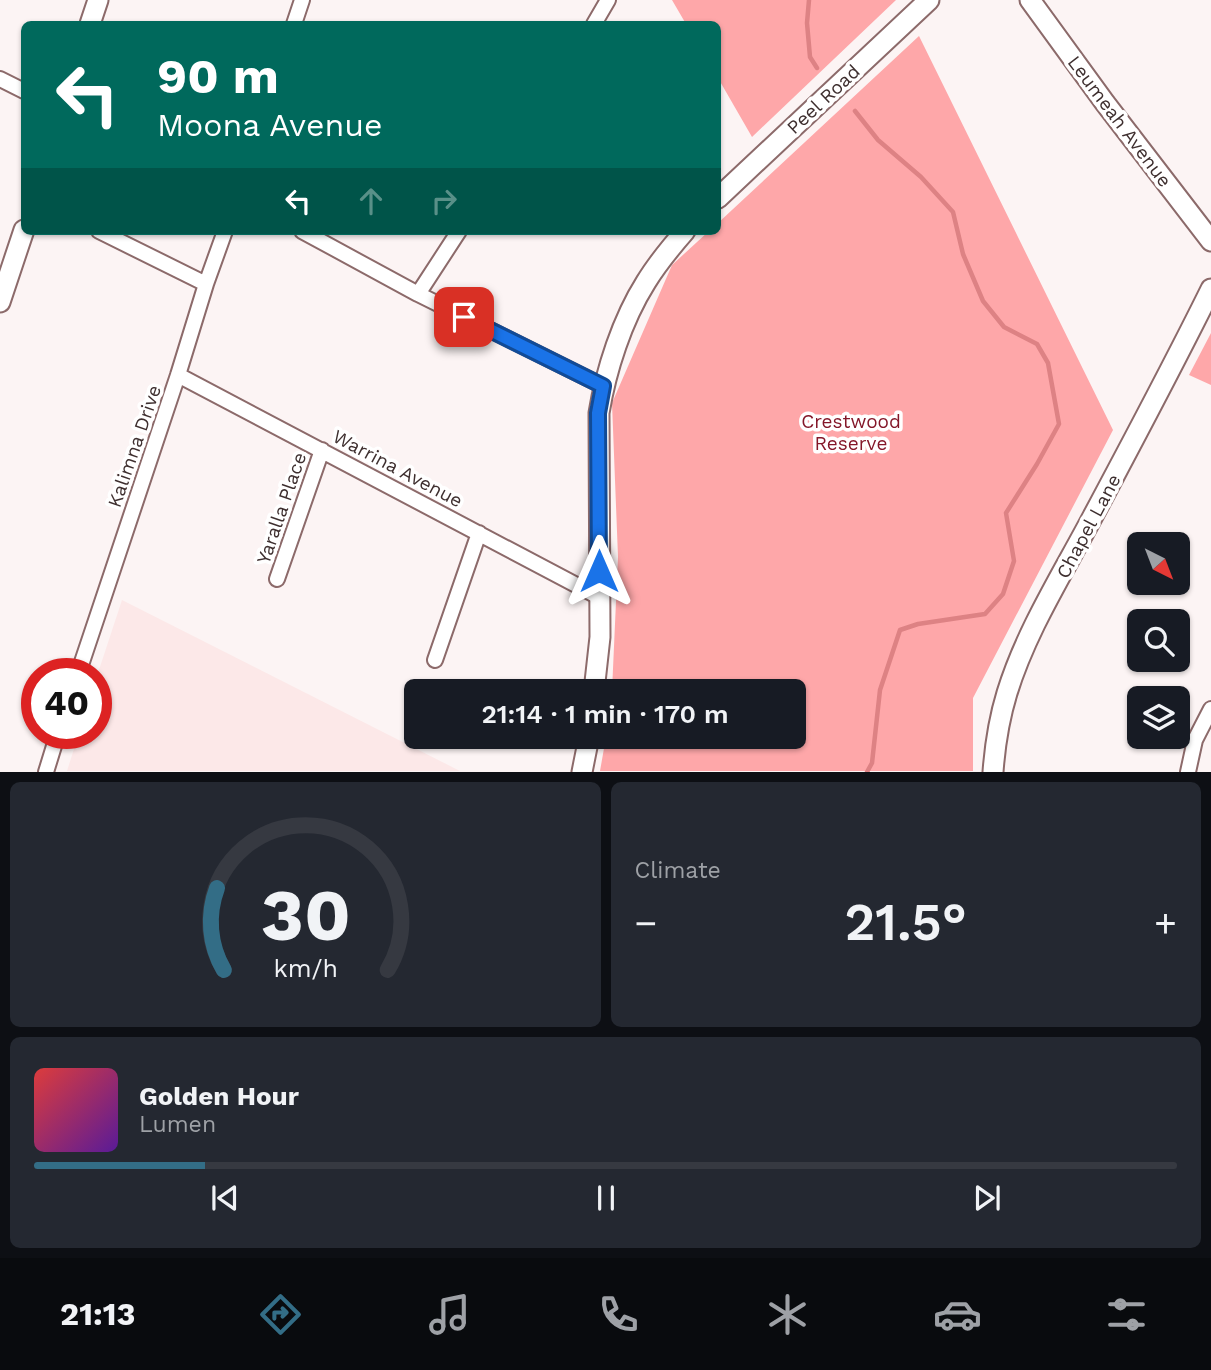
<!DOCTYPE html>
<html lang="en">
<head>
<meta charset="utf-8">
<style>
  body { margin:0; font-family:"Work Sans",sans-serif; background:#242831; color:#f1f3f6; height:100vh; display:flex; flex-direction:column; font-size:26px; white-space:nowrap }
  * { box-sizing:border-box; margin:0 }
  p { font-size:23px; color:#9ea1a6 }
  .icon { flex:none; width:38px; height:38px; fill:none; stroke:currentColor; stroke-width:2; stroke-linecap:round; stroke-linejoin:round }
  .map { position:relative; height:772px; overflow:hidden }
  .side { display:flex; flex-direction:column; gap:10px; padding:10px; background:#0d0f14; flex:1 }
  .side>* { flex:none }
  .hud { position:absolute; left:21px; top:21px; width:700px; height:214px; border-radius:10px; box-shadow:0 2px 5px #0004; background:#00695c; color:#fff; overflow:hidden }
  .needle { width:46px; rotate:138deg }
  .fabs { position:absolute; left:1127px; top:532px; display:grid; gap:14px }
  .fabs a { display:grid; place-items:center; width:63px; height:63px; border-radius:10px; background:#171b24; box-shadow:0 2px 5px #0004; font-size:35px }
  .speed { position:absolute; left:21px; top:658px; display:flex; gap:14px; font-size:35px; font-weight:700; text-align:center }
  .speed>* { display:grid; place-content:center; width:91px; height:91px; border-radius:50%; background:#171b24; box-shadow:0 2px 5px #0004; line-height:1 }
  .speed .limit { border:10px solid #d22; background:#fff; color:#111 }
  .pin { position:absolute; display:grid; place-items:center; width:60px; height:60px; color:#fff; margin:-30px; border-radius:14px; box-shadow:0 4px 10px #0006 }
  .me { position:absolute; width:77px; margin:-38px; rotate:0deg; stroke-linejoin:round; filter:drop-shadow(0 0 5px #0008) }
  .turn { display:flex; align-items:center; gap:24px; height:147px; padding:0 21px; font-size:32px }
  .turn .icon { width:91px; height:91px; stroke-width:2.5 }
  .turn b { display:block; font-size:49px; line-height:60px }
  .lanes { display:flex; align-items:center; height:66px; padding:0 21px; background:#0003; justify-content:center; gap:35px; direction:ltr }
  .lanes .off { opacity:.35 }
  .big { font-size:52px; font-weight:600; line-height:1.1 }
  .side .card { flex:1; display:flex; flex-direction:column; justify-content:center; gap:10px; min-width:0; padding:0 24px; border-radius:10px; background:#242831 }
  .side .dial { align-items:center; gap:0 }
  .dial svg { height:182px; overflow:visible; fill:none; stroke:#363941; stroke-width:7; stroke-linecap:round; text-anchor:middle }
  .dial text { fill:#f1f3f6; stroke:none }
  .song { display:flex; align-items:center; gap:21px }
  .cover { width:84px; height:84px; border-radius:10px; background:linear-gradient(135deg,hsl(0 70% 55%),hsl(270 70% 35%)) }
  .played { height:7px; border-radius:4px; background:linear-gradient(90deg,#336d86 15%,#363941 15%) }
  .keys { display:flex; justify-content:space-around; direction:ltr }
  .heat { display:flex; justify-content:space-between; align-items:center; font-size:38px; direction:ltr }
  .side .tiles { flex:1; display:grid; gap:10px; grid-template-columns:1fr 1fr }
  .card:last-child { grid-column:span 2 }
  .trip { position:absolute; left:404px; top:679px; width:402px; height:70px; border-radius:10px; background:#171b24; box-shadow:0 2px 5px #0004; font-weight:600; line-height:70px; text-align:center }
  .tab-bar { display:flex; height:112px; justify-content:space-around; align-items:center; background:#090b0e; color:#9ea1a6 }
  .tab-bar .icon { width:49px; height:49px }
  .tab-bar .current { color:#336d86 }
  .tab-bar b { font-size:32px; color:#f1f3f6 }
  .map>svg:first-child { display:block }
  .built { fill:#fce8e8 }
  .green { fill:#fea7a9 }
  .lines { fill:none; stroke-linecap:round; stroke-linejoin:round }
  .stream { stroke:#dd8284; stroke-width:4.5 }
  .street-casing { stroke:#8c6a6a; stroke-width:18 }
  .secondary-casing { stroke:#8c6a6a; stroke-width:23 }
  .street { stroke:#fff; stroke-width:14 }
  .secondary { stroke:#fff; stroke-width:19 }
  .route-casing { stroke:#114b97; stroke-width:18 }
  .route { stroke:#1a73e8; stroke-width:12 }
  .labels { text-anchor:middle; stroke-width:7; stroke-linejoin:round; paint-order:stroke }
  .street-label { font-size:19px; fill:#3e2f2f; stroke:#fff }
  .park-label { font-size:19px; fill:#841729; stroke:#fff }
</style>
</head>
<body>
<div class="map">
<svg width="1211" height="772" viewBox="0 0 1211 772">
  <rect width="100%" height="100%" fill="#fcf4f4"/>
  <!-- built -->
  <path class="built" d="M122,600L460,771H67L79,733H96V679Z"/>
  <!-- green -->
  <path class="green" d="M672,0H896L752,137L718,78V24H686Z
    M919,36L1113,430L973,698V771H600L606,737H794V691H612L618,557L612,403L672,265L709,231H718V223Z
    M1211,333V385L1189,375Z"/>
  <g class="lines">
    <!-- stream -->
    <path class="stream" d="M809,0L807,23L810,57L817,68
      M855,111L878,140L921,177L953,212L963,254L983,301L1004,327L1037,344L1048,363L1059,424L1037,464L1006,513L1014,561L1003,594L985,614L918,624L900,630L880,690L872,763L867,772"/>
    <!-- street casing -->
    <g class="street-casing">
      <path id="street" d="M294,24L302,0
        M594,24L608,0
        M0,79L24,91
        M99,231L206,284
        M302,231L418,294L603,386
        M418,294L459,231
        M178,375L599,597
        M277,579L322,450
        M435,660L479,533
        M78,674L178,375L206,284L225,231
        M46,772L58,733
        M1188,772L1195,740L1211,709"/>
    </g>
    <!-- secondary casing -->
    <g class="secondary-casing">
      <path id="secondary" d="M1030,0L1105,103L1211,241
        M90,24L98,0
        M718,198L929,0
        M0,302L24,230
        M594,691L600,637L599,413C606,370 622,320 646,282C657,264 671,247 685,231
        M582,772L589,737
        M993,772C995,745 999,719 1007,693C1026,631 1063,573 1093,516C1133,441 1173,366 1211,289"/>
    </g>
    <!-- street -->
    <use href="#street" class="street"/>
    <!-- secondary -->
    <use href="#secondary" class="secondary"/>
  </g>
  <g class="lines">
    <!-- route casing -->
    <g class="route-casing">
      <path id="route" d="M464,317L603,386L598,413L599,571"/>
    </g>
    <!-- route -->
    <use href="#route" class="route"/>
  </g>
  <g class="labels">
    <!-- street labels -->
    <g class="street-label">
      <text transform="translate(823 99) rotate(-43)" y="7">Peel Road</text>
      <text transform="translate(1120 121) rotate(53)" y="7">Leumeah Avenue</text>
      <text transform="translate(134 446) rotate(-71)" y="7">Kalimna Drive</text>
      <text transform="translate(398 468) rotate(28)" y="7">Warrina Avenue</text>
      <text transform="translate(281 508) rotate(-71)" y="7">Yaralla Place</text>
      <text transform="translate(1088 526) rotate(-62)" y="7">Chapel Lane</text>
    </g>
    <!-- park labels -->
    <g class="park-label">
      <text x="851" y="428">Crestwood<tspan x="851" dy="22">Reserve</tspan></text>
    </g>
  </g>
</svg>
<div class="fabs">
<a><svg class="needle" viewBox="-14 -14 28 28"><path d="M0-13l5 13h-10z" fill="#e53935"/><path d="M0 13l5-13h-10z" fill="#9ea1a6"/></svg></a>
<a><svg class="icon" aria-label="search" viewBox="0 0 24 24"><circle cx="10" cy="10" r="6"/><path d="M15 15l6 6"/></svg></a>
<a><svg class="icon" aria-label="layers" viewBox="0 0 24 24"><path d="M12 4l9 5-9 5-9-5zM3 14l9 5 9-5"/></svg></a>
</div>
<div class="speed"><div class="limit">40</div></div>
<div class="pin" style="left:464px;top:317px;background:#d93025"><svg class="icon" aria-label="arrive" viewBox="0 0 24 24"><path d="M6 21V4h12l-3 4 3 4H6"/></svg></div>
<svg class="me" style="left:599px;top:571px" viewBox="-20 -20 40 40"><path d="M0-17L14 15 0 8-14 15z" fill="#1a73e8" stroke="#fff" stroke-width="4"/></svg>
<div class="trip">21:14 · 1 min · 170 m</div>
<div class="hud">
<div class="turn"><svg class="icon" aria-label="left" viewBox="0 0 24 24"><path d="M17 20v-9H6M10 6l-5 5 5 5"/></svg><div><b>90 m</b>Moona Avenue</div></div>
<div class="lanes"><svg class="icon" aria-label="left" viewBox="0 0 24 24"><path d="M17 20v-9H6M10 6l-5 5 5 5"/></svg><svg class="icon off" aria-label="ahead" viewBox="0 0 24 24"><path d="M12 20V5M6 11l6-6 6 6"/></svg><svg class="icon off" aria-label="right" viewBox="0 0 24 24"><path d="M7 20v-9h11M14 6l5 5-5 5"/></svg></div>
</div>
</div>
<section class="side">
<div class="tiles">
<div class="card dial"><svg viewBox="0 0 100 80">
<path d="M14 69A42 42 0 1 1 86 69"/>
<path d="M14 69A42 42 0 0 1 11 33" stroke="#336d86"/>
<text x="50" y="56" font-size="32" font-weight="700">30</text>
<text x="50" y="72" font-size="11">km/h</text>
</svg></div>
<div class="card"><p>Climate</p>
<div class="heat"><a>−</a><b class="big">21.5°</b><a>+</a></div>
</div>
<div class="card">
<div class="song"><i class="cover"></i><div><b>Golden Hour</b><p>Lumen</p></div></div>
<div class="played"></div>
<div class="keys"><svg class="icon" aria-label="previous" viewBox="0 0 24 24"><path d="M18 5L8 12l10 7zM5 5v14"/></svg><svg class="icon" aria-label="pause" viewBox="0 0 24 24"><path d="M8 5v14M16 5v14"/></svg><svg class="icon" aria-label="next" viewBox="0 0 24 24"><path d="M6 5l10 7-10 7zM19 5v14"/></svg></div>
</div>
</div>
</section>
<nav class="tab-bar">
<b>21:13</b>
<svg class="icon current" aria-label="directions" viewBox="0 0 24 24"><path d="M12 3l9 9-9 9-9-9zM9 14v-3h6M13 9l2 2-2 2"/></svg>
<svg class="icon" aria-label="music" viewBox="0 0 24 24"><path d="M9 18V5l10-2v13"/><circle cx="6" cy="18" r="3"/><circle cx="16" cy="16" r="3"/></svg>
<svg class="icon" aria-label="phone" viewBox="0 0 24 24"><path d="M5 4h4l2 5-3 2q2 4 5 5l2-3 5 2v4C11 20 4 13 5 4z"/></svg>
<svg class="icon" aria-label="climate" viewBox="0 0 24 24"><path d="M12 3v18M4 7l16 10M4 17L20 7"/></svg>
<svg class="icon" aria-label="car" viewBox="0 0 24 24"><path d="M5 17H2v-5l4-1 3-4h7l3 4 3 1v5h-3M9 17h6M6 11h13"/><circle cx="7" cy="17" r="2"/><circle cx="17" cy="17" r="2"/></svg>
<svg class="icon" aria-label="filters" viewBox="0 0 24 24"><path d="M4 7h16M4 17h16"/><circle cx="9" cy="7" r="2"/><circle cx="15" cy="17" r="2"/></svg>
</nav>
</body>
</html>
